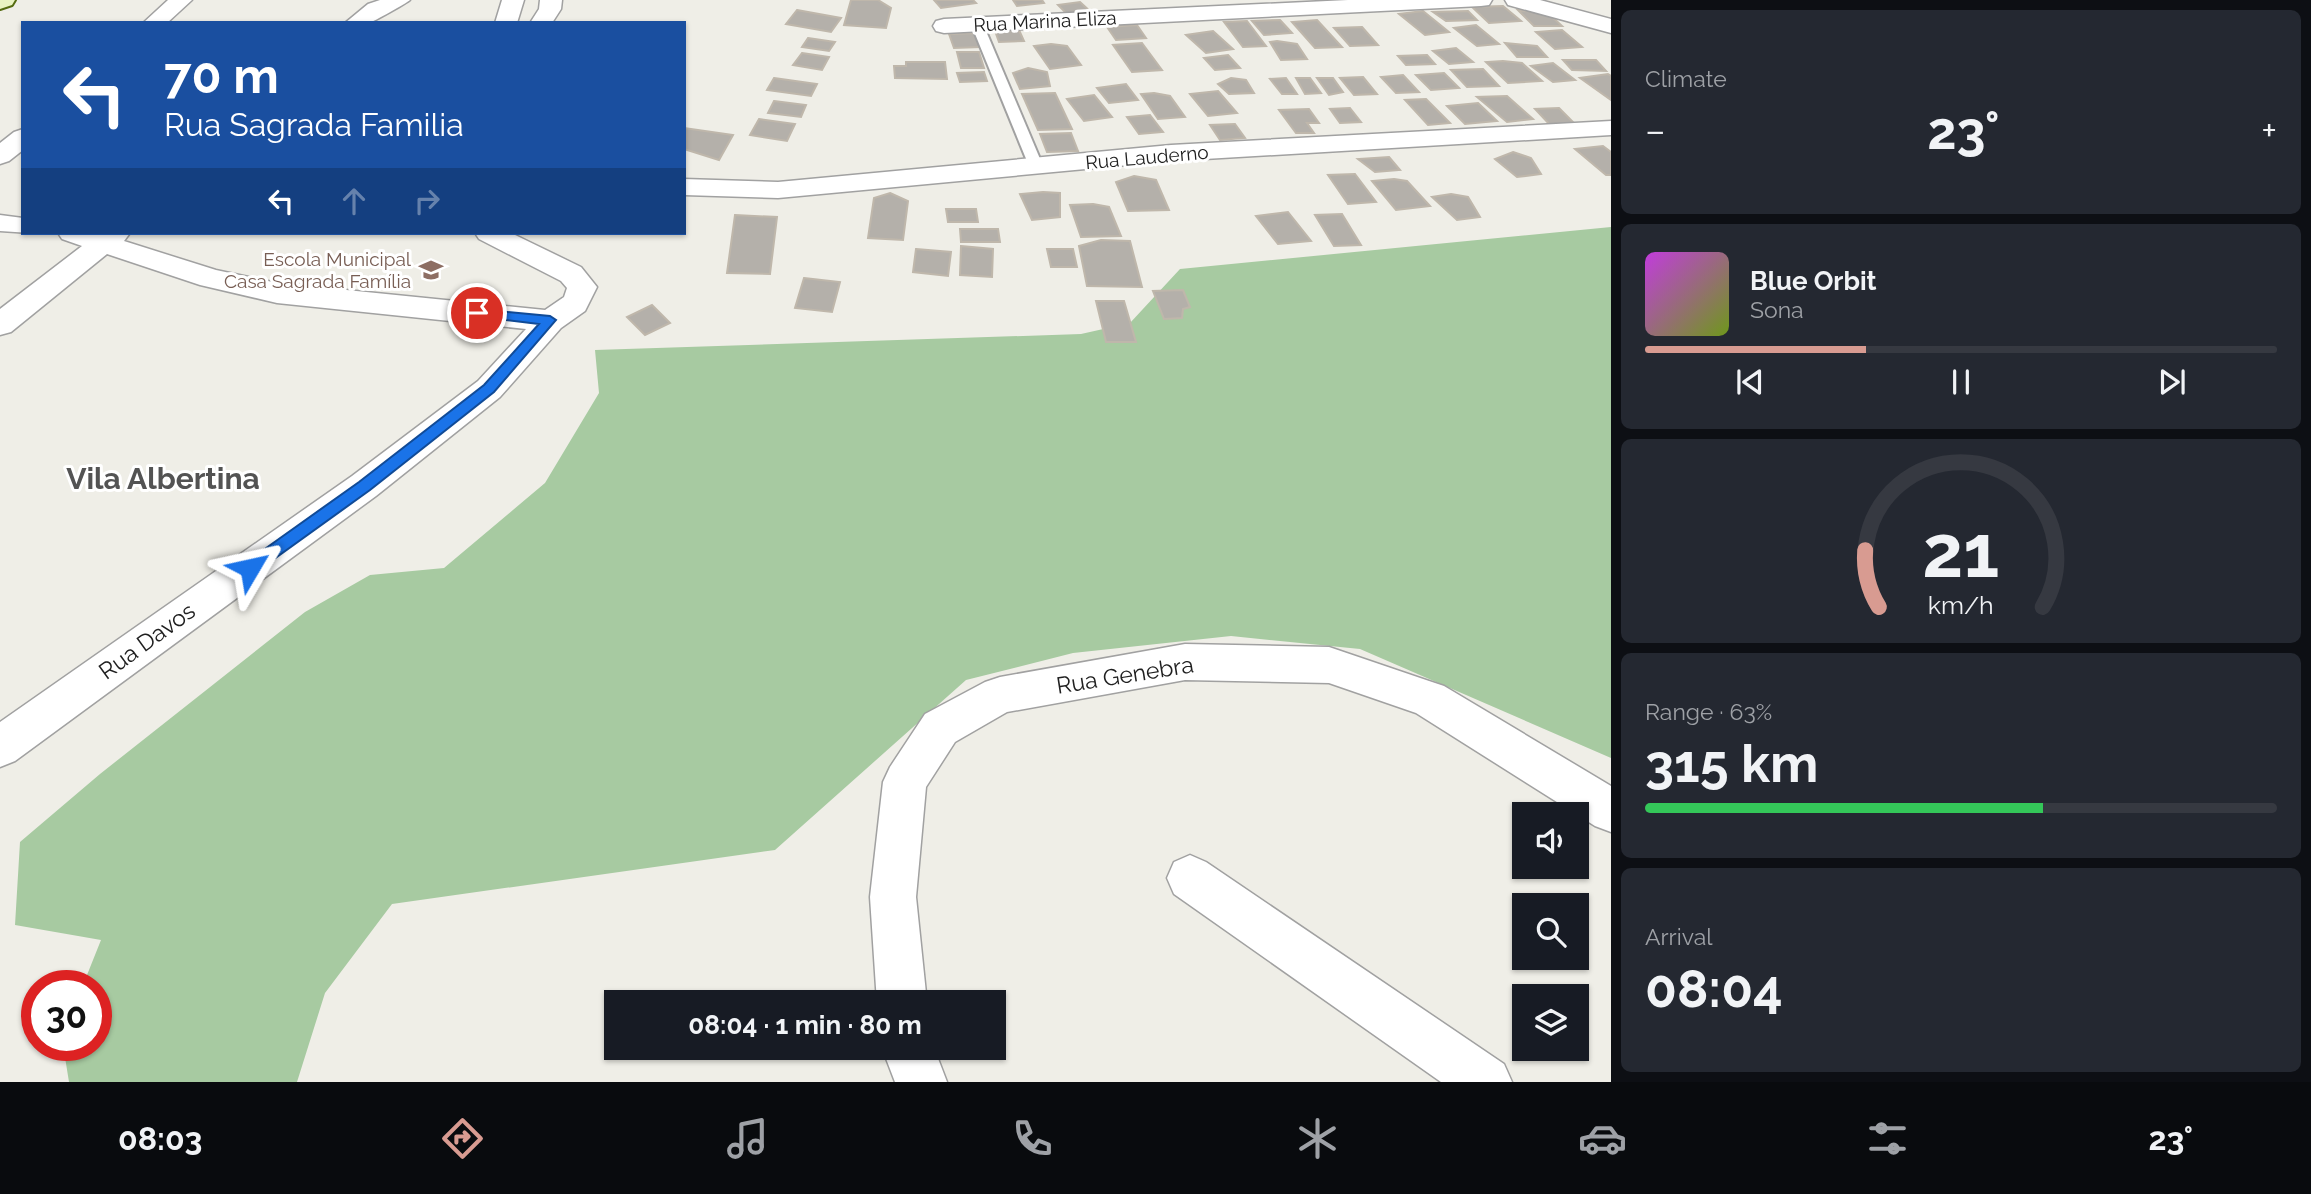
<!DOCTYPE html>
<html lang="en">
<head>
<meta charset="utf-8">
<style>
  body { margin:0; font-family:Raleway,sans-serif; background:#242831; color:#f1f3f6; height:100vh; display:flex; flex-direction:column; font-size:26px; white-space:nowrap }
  * { box-sizing:border-box; margin:0 }
  p { font-size:23px; color:#9ea1a6 }
  .icon { flex:none; width:38px; height:38px; fill:none; stroke:currentColor; stroke-width:2; stroke-linecap:round; stroke-linejoin:round }
  .map { position:relative; flex:1; overflow:hidden }
  .side { display:flex; flex-direction:column; gap:10px; padding:10px; background:#0d0f14; width:700px }
  .side>* { flex:none }
  .guide { position:absolute; left:21px; top:21px; width:665px; height:214px; border-radius:0px; box-shadow:0 2px 5px #0004; background:#1a4fa0; color:#fff; overflow:hidden }
  .fabs { position:absolute; left:1512px; top:802px; display:grid; gap:14px }
  .fabs a { display:grid; place-items:center; width:77px; height:77px; border-radius:0px; background:#171b24; box-shadow:0 2px 5px #0004; font-size:35px }
  .speed { position:absolute; left:21px; top:970px; display:flex; gap:14px; font-size:35px; font-weight:700; text-align:center }
  .speed>* { display:grid; place-content:center; width:91px; height:91px; border-radius:50%; background:#171b24; box-shadow:0 2px 5px #0004; line-height:1 }
  .speed .limit { border:10px solid #d22; background:#fff; color:#111 }
  .pin { position:absolute; display:grid; place-items:center; width:60px; height:60px; color:#fff; margin:-30px; border:4px solid #fff; border-radius:50%; box-shadow:0 2px 7px #0007 }
  .me { position:absolute; width:77px; margin:-38px; rotate:54deg; stroke-linejoin:round; filter:drop-shadow(0 0 5px #0008) }
  .turn { display:flex; align-items:center; gap:24px; height:147px; padding:0 28px; font-size:32px }
  .turn .icon { width:91px; height:91px; stroke-width:2.5 }
  .turn b { display:block; font-size:49px; line-height:60px }
  .lanes { display:flex; align-items:center; height:66px; padding:0 28px; background:#0003; justify-content:center; gap:35px; direction:ltr }
  .lanes .off { opacity:.35 }
  .big { font-size:52px; font-weight:700; line-height:1.1 }
  .side .tile { flex:1; display:flex; flex-direction:column; justify-content:center; gap:10px; min-width:0; padding:0 24px; border-radius:10px; background:#242831 }
  .side .dial { align-items:center; gap:0 }
  .dial svg { height:182px; overflow:visible; fill:none; stroke:#363941; stroke-width:7; stroke-linecap:round; text-anchor:middle }
  .dial text { fill:#f1f3f6; stroke:none }
  .song { display:flex; align-items:center; gap:21px }
  .cover { width:84px; height:84px; border-radius:10px; background:linear-gradient(135deg,hsl(290 70% 55%),hsl(80 70% 35%)) }
  .played { height:7px; border-radius:4px; background:linear-gradient(90deg,#d89b91 35%,#363941 35%) }
  .keys { display:flex; justify-content:space-around; direction:ltr }
  .heat { display:flex; justify-content:space-between; align-items:center; font-size:38px; direction:ltr }
  .charge { height:10px; border-radius:5px; background:linear-gradient(90deg,#34c759 63%,#363941 0) }
  .trip { position:absolute; left:604px; top:990px; width:402px; height:70px; border-radius:0px; background:#171b24; box-shadow:0 2px 5px #0004; font-weight:700; line-height:70px; text-align:center }
  .tabs { display:flex; height:112px; justify-content:space-around; align-items:center; background:#090b0e; color:#9ea1a6 }
  .tabs .icon { width:49px; height:49px }
  .tabs .on { color:#d89b91 }
  .tabs b { font-size:32px; color:#f1f3f6 }
  main { display:flex; flex:1; min-height:0 }
  .map>svg:first-child { display:block }
  .forest { fill:#a7caa1 }
  .building { fill:#b4b0aa; stroke:#bfb7ab; stroke-width:2 }
  .lines { fill:none; stroke-linecap:round; stroke-linejoin:round }
  .lane-casing { stroke:#a1a1a1; stroke-width:4 }
  .street-casing { stroke:#a1a1a1; stroke-width:3 }
  .secondary-casing { stroke:#556c11; stroke-width:4 }
  .lane { fill:#fff; fill-rule:evenodd }
  .street { fill:#fff; fill-rule:evenodd }
  .secondary { fill:#e9f3c2; fill-rule:evenodd }
  .route { fill:#1a73e8; stroke:#114b97; stroke-width:2 }
  .labels { text-anchor:middle; stroke-width:6; stroke-linejoin:round; paint-order:stroke }
  .far-street-label { font-size:19px; fill:#202020; stroke:#fff }
  .far-education-label { font-size:19px; fill:#785e54; stroke:#fff; text-anchor:end }
  .street-label { font-size:23px; fill:#202020; stroke:#fff }
  .district-label { font-size:30px; font-weight:bold; fill:#535353; stroke:#fff }
</style>
</head>
<body>
<main>
<div class="map">
<svg width="1611" height="1082" viewBox="0 0 1611 1082">
  <rect width="100%" height="100%" fill="#efeee7"/>
  <!-- forest -->
  <path class="forest" d="M1611,227V758L1360,649L1231,636L1073,653L966,680L775,850L392,904L325,993L297,1082H69L63,1045H96V985H83L101,940L15,925L20,842L100,774L305,612L370,575L444,568L545,483L599,393L595,350L1081,334L1130,323L1180,269Z"/>
  <!-- building -->
  <path class="building" d="M851,0H878L891,8L886,28L844,25Z
    M934,0H973L976,3L941,8Z
    M1013,0H1042L1044,3L1017,6Z
    M1080,2L1092,13L1069,16L1058,5Z
    M1503,6L1521,21L1489,23L1472,7Z
    M797,10L841,18L831,32L786,24Z
    M1518,10L1549,14L1562,26H1534Z
    M1423,11L1449,32L1425,35L1399,14Z
    M1468,11L1477,20L1446,21L1433,12Z
    M1280,20L1292,33L1264,35L1252,21Z
    M1317,20L1342,47L1315,48L1292,22Z
    M1247,21L1266,46L1243,47L1224,22Z
    M1137,25L1146,38L1116,40L1107,27Z
    M1476,25L1499,44L1477,46L1454,28Z
    M1362,27L1378,45L1350,46L1334,28Z
    M1019,30L1024,41L999,42L995,31Z
    M1562,30L1582,47L1555,49L1536,32Z
    M1213,31L1233,49L1206,53L1186,35Z
    M975,33L980,47L954,48L949,34Z
    M808,38L835,42L829,51L802,47Z
    M1277,41L1297,44L1307,59L1281,60L1270,42Z
    M1142,43L1162,70L1132,72L1113,45Z
    M1505,43L1537,46L1547,57H1517Z
    M1051,44L1067,46L1081,65L1050,69L1034,46Z
    M1456,48L1473,62L1449,64L1433,51Z
    M957,52H979L984,68H961Z
    M802,53L829,57L822,70L793,65Z
    M1228,55L1240,68L1215,70L1204,58Z
    M1427,55L1435,64L1406,65L1398,56Z
    M1563,60H1596L1606,71L1572,70Z
    M1503,61L1522,63L1542,81L1508,83L1486,62Z
    M906,62H945L947,79L895,78L894,66H906Z
    M1553,63L1575,80L1553,82L1531,66Z
    M1028,68L1047,72L1050,86L1020,89L1013,73Z
    M1483,69L1499,86L1467,87L1451,70Z
    M984,72L987,81L960,82L957,73Z
    M1444,73L1459,88L1431,90L1416,75Z
    M1608,74L1611,76V100L1580,78Z
    M1403,75L1419,92L1396,93L1381,77Z
    M1363,77L1377,94L1354,95L1340,78Z
    M774,78L817,84L811,96L767,90Z
    M1231,78L1246,80L1254,93L1229,94L1218,84Z
    M1286,78L1297,94H1282L1270,79Z
    M1296,78H1310L1321,93L1305,94Z
    M1317,78H1333L1343,92L1329,95Z
    M1126,84L1138,100L1109,103L1097,88Z
    M1218,91L1237,113L1208,116L1190,94Z
    M1055,93L1072,129L1038,130L1022,94Z
    M1154,93L1170,96L1185,117L1158,119L1141,94Z
    M1094,95L1112,117L1084,121L1067,99Z
    M1507,96L1533,119L1507,122L1477,97Z
    M1426,99L1450,123L1428,125L1405,100Z
    M774,101L806,105L801,117L768,113Z
    M1478,103L1497,121L1465,124L1447,106Z
    M1350,108L1361,122L1340,123L1330,109Z
    M1559,108L1576,125L1551,126L1535,109Z
    M1309,109L1319,123H1307L1314,133H1296L1279,110Z
    M1150,115L1163,132L1139,134L1127,117Z
    M759,119L795,124L787,141L750,135Z
    M1235,124L1245,138L1220,140L1210,125Z
    M684,128L733,135L719,160L684,149Z
    M1071,133L1078,151L1047,152L1040,134Z
    M1603,146L1611,152V175H1606L1575,149Z
    M1513,152L1531,158L1541,174L1517,177L1495,159Z
    M1389,157L1400,170L1375,172L1358,159Z
    M1355,174L1376,202L1348,204L1328,175Z
    M1134,176L1156,180L1169,210L1128,211L1116,182Z
    M1394,179L1407,181L1430,206L1396,210L1372,181Z
    M1043,192L1060,193V217L1032,220L1020,194Z
    M890,193L908,201L903,240L868,238L874,198Z
    M1451,194L1468,197L1480,217L1457,220L1432,197Z
    M1093,204L1109,207L1121,236L1081,237L1070,205Z
    M946,209H976L978,222H948Z
    M1288,212L1311,241L1278,244L1256,216Z
    M1342,214L1361,245L1334,246L1315,215Z
    M735,215L777,217L770,274L727,273Z
    M960,229H998L1000,242H961Z
    M1101,240L1130,241L1142,287L1087,286L1079,246Z
    M961,246L993,249L992,277L960,275Z
    M916,249L951,252L948,276L913,272Z
    M1047,249H1073L1077,267H1051Z
    M804,278L840,282L832,312L795,308Z
    M1183,290L1190,307L1183,309L1182,318L1164,319L1153,291Z
    M1096,301H1124L1136,342H1106Z
    M652,305L670,323L645,335L627,317Z"/>
  <g class="lines">
    <!-- lane casing -->
    <g class="lane-casing">
      <path id="lane" d="M977,21L983,24L1043,166L1041,169H1031L1029,166L971,24Z"/>
    </g>
    <!-- street casing -->
    <g class="street-casing">
      <path id="street" d="M168,0H192L167,23H143Z
        M380,0H410C407,3 373,22 369,23C362,24 352,23 345,23L368,4Z
        M502,0H524L517,23H495Z
        M540,0H562L561,9L552,23H530L539,9Z
        M1348,0H1492L1489,5L1481,6L944,33L936,31L933,26L936,21L944,19Z
        M1505,0H1540L1611,19V33L1508,5Z
        M1611,121V135L1171,161L778,198L684,195V179L778,182L1171,145Z
        M23,129V150L9,161L0,164V143L14,132Z
        M0,215L23,218V233H30L0,231Z
        M58,233H130L124,241L216,270L277,283L545,310L564,297L567,288L561,281L479,239L475,233H511L581,267L597,287L585,311L561,328L500,397L376,496L15,761L0,767V722L352,476L478,381L526,329L277,303L200,285L107,254L11,332L0,335V309L82,246L62,239Z
        M1185,644L1329,647L1429,681L1444,686L1611,786V832L1595,826L1416,713L1329,683L1185,680L1007,712L955,742L926,787L916,897L927,1003H877L870,897L883,782L890,767L925,714L985,682L1000,677Z
        M1190,855L1206,862L1504,1064L1512,1082H1441L1174,894L1167,878L1174,862Z
        M882,1048H934L947,1082H895Z"/>
    </g>
    <!-- secondary casing -->
    <g class="secondary-casing">
      <path id="secondary" d="M0,0H15L12,5L0,9Z"/>
    </g>
    <!-- lane -->
    <use href="#lane" class="lane"/>
    <!-- street -->
    <use href="#street" class="street"/>
    <!-- secondary -->
    <use href="#secondary" class="secondary"/>
  </g>
  <!-- route -->
  <path class="route" d="M477,309L550,316L556,320L494,392L370,490L256,572H245L242,568L245,563L359,482L484,385L539,324L472,316L470,313Z"/>
  <!-- icons -->
  <defs>
    <g id="school-bare" transform="scale(1.89)"><path d="M0-5L7-2L0 1L-7-2ZM-4 1L0 2.5L4 1V4Q0 6-4 4Z" fill="#8d6e63" stroke="#fff" stroke-width="2.5" paint-order="stroke"/></g>
  </defs>
  <g fill-rule="evenodd">
    <use href="#school-bare" x="431" y="270"/>
  </g>
  <g class="labels">
    <!-- far-street labels -->
    <g class="far-street-label">
      <text transform="translate(1045 21) rotate(-3)" y="7">Rua Marina Eliza</text>
      <text transform="translate(1147 157) rotate(-5)" y="7">Rua Lauderno</text>
    </g>
    <!-- far-education labels -->
    <g class="far-education-label">
      <text x="411" y="266">Escola Municipal<tspan x="411" dy="22">Casa Sagrada Família</tspan></text>
    </g>
    <!-- street labels -->
    <g class="street-label">
      <text transform="translate(147 641) rotate(-36)" y="8">Rua Davos</text>
      <text transform="translate(1125 675) rotate(-9)" y="8">Rua Genebra</text>
    </g>
    <!-- district labels -->
    <g class="district-label">
      <text x="163" y="489">Vila Albertina</text>
    </g>
  </g>
</svg>
<div class="fabs">
<a><svg class="icon" aria-label="sound" viewBox="0 0 24 24"><path d="M4 9h4l5-4v14l-5-4H4zM17 9q2 3 0 6"/></svg></a>
<a><svg class="icon" aria-label="search" viewBox="0 0 24 24"><circle cx="10" cy="10" r="6"/><path d="M15 15l6 6"/></svg></a>
<a><svg class="icon" aria-label="layers" viewBox="0 0 24 24"><path d="M12 4l9 5-9 5-9-5zM3 14l9 5 9-5"/></svg></a>
</div>
<div class="speed"><div class="limit">30</div></div>
<div class="pin" style="left:477px;top:313px;background:#d93025"><svg class="icon" aria-label="arrive" viewBox="0 0 24 24"><path d="M6 21V4h12l-3 4 3 4H6"/></svg></div>
<svg class="me" style="left:250px;top:568px" viewBox="-20 -20 40 40"><path d="M0-17L14 15 0 8-14 15z" fill="#1a73e8" stroke="#fff" stroke-width="4"/></svg>
<div class="trip">08:04 · 1 min · 80 m</div>
<div class="guide">
<div class="turn"><svg class="icon" aria-label="left" viewBox="0 0 24 24"><path d="M17 20v-9H6M10 6l-5 5 5 5"/></svg><div><b>70 m</b>Rua Sagrada Familia</div></div>
<div class="lanes"><svg class="icon" aria-label="left" viewBox="0 0 24 24"><path d="M17 20v-9H6M10 6l-5 5 5 5"/></svg><svg class="icon off" aria-label="ahead" viewBox="0 0 24 24"><path d="M12 20V5M6 11l6-6 6 6"/></svg><svg class="icon off" aria-label="right" viewBox="0 0 24 24"><path d="M7 20v-9h11M14 6l5 5-5 5"/></svg></div>
</div>
</div>
<section class="side">
<div class="tile"><p>Climate</p>
<div class="heat"><a>−</a><b class="big">23°</b><a>+</a></div>
</div>
<div class="tile">
<div class="song"><i class="cover"></i><div><b>Blue Orbit</b><p>Sona</p></div></div>
<div class="played"></div>
<div class="keys"><svg class="icon" aria-label="previous" viewBox="0 0 24 24"><path d="M18 5L8 12l10 7zM5 5v14"/></svg><svg class="icon" aria-label="pause" viewBox="0 0 24 24"><path d="M8 5v14M16 5v14"/></svg><svg class="icon" aria-label="next" viewBox="0 0 24 24"><path d="M6 5l10 7-10 7zM19 5v14"/></svg></div>
</div>
<div class="tile dial"><svg viewBox="0 0 100 80">
<path d="M14 69A42 42 0 1 1 86 69"/>
<path d="M14 69A42 42 0 0 1 8 44" stroke="#d89b91"/>
<text x="50" y="56" font-size="32" font-weight="700">21</text>
<text x="50" y="72" font-size="11">km/h</text>
</svg></div>
<div class="tile"><p>Range · 63%</p><b class="big">315 km</b><div class="charge"></div></div>
<div class="tile"><p>Arrival</p><b class="big">08:04</b></div>
</section>
</main>
<nav class="tabs">
<b>08:03</b>
<svg class="icon on" aria-label="directions" viewBox="0 0 24 24"><path d="M12 3l9 9-9 9-9-9zM9 14v-3h6M13 9l2 2-2 2"/></svg>
<svg class="icon" aria-label="music" viewBox="0 0 24 24"><path d="M9 18V5l10-2v13"/><circle cx="6" cy="18" r="3"/><circle cx="16" cy="16" r="3"/></svg>
<svg class="icon" aria-label="phone" viewBox="0 0 24 24"><path d="M5 4h4l2 5-3 2q2 4 5 5l2-3 5 2v4C11 20 4 13 5 4z"/></svg>
<svg class="icon" aria-label="climate" viewBox="0 0 24 24"><path d="M12 3v18M4 7l16 10M4 17L20 7"/></svg>
<svg class="icon" aria-label="car" viewBox="0 0 24 24"><path d="M5 17H2v-5l4-1 3-4h7l3 4 3 1v5h-3M9 17h6M6 11h13"/><circle cx="7" cy="17" r="2"/><circle cx="17" cy="17" r="2"/></svg>
<svg class="icon" aria-label="filters" viewBox="0 0 24 24"><path d="M4 7h16M4 17h16"/><circle cx="9" cy="7" r="2"/><circle cx="15" cy="17" r="2"/></svg>
<b>23°</b>
</nav>
</body>
</html>
